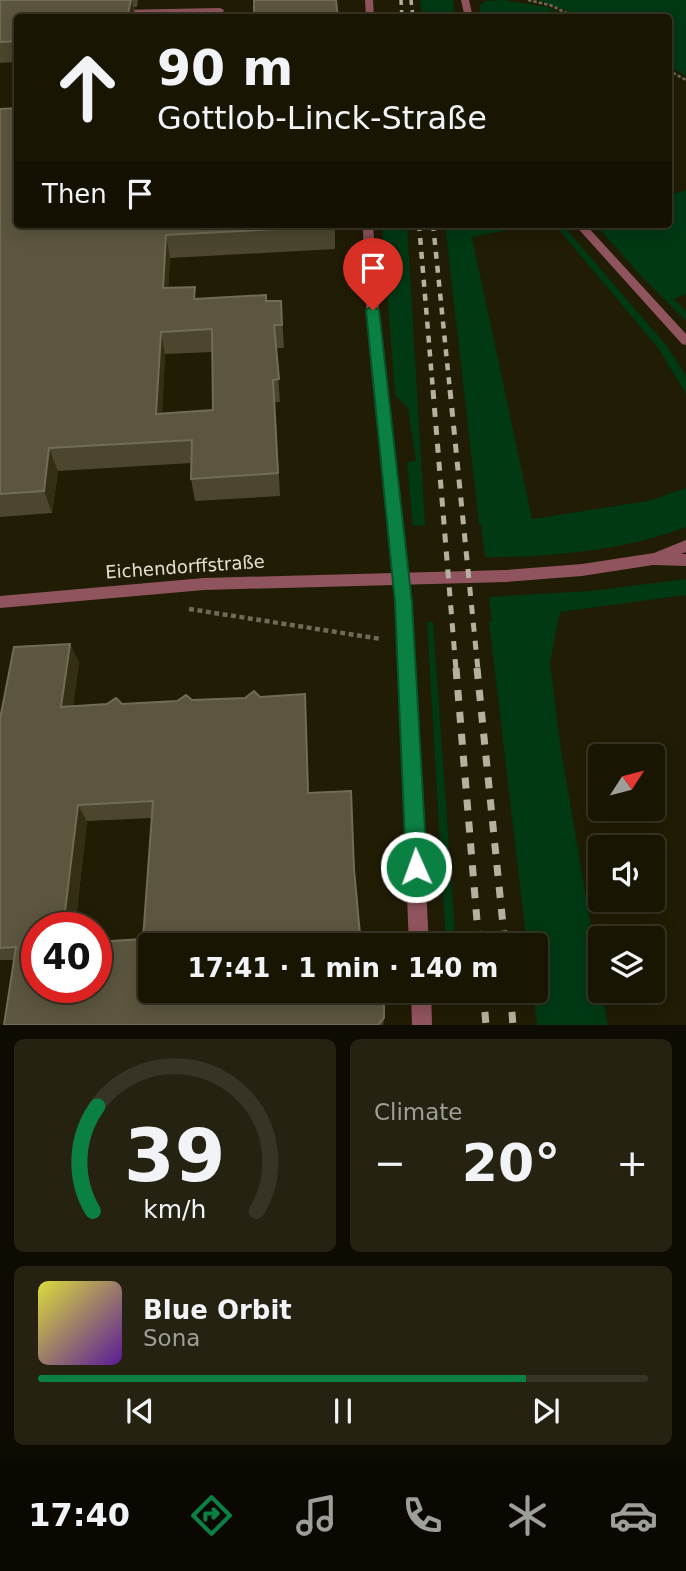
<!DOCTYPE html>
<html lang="en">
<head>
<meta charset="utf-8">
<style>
  body { margin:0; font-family:"DejaVu Sans",sans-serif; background:#262212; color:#f1f3f6; height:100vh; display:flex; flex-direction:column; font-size:26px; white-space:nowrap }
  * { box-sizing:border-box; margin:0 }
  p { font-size:23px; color:#9f9f9a }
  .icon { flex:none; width:38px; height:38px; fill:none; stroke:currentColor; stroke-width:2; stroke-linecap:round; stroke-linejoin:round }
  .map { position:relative; height:1025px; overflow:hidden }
  .panel { display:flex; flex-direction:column; gap:14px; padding:14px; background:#0e0c02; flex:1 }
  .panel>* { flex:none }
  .banner { position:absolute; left:14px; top:14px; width:658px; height:214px; border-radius:7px; box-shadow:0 4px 18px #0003,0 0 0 2px #373425; background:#191503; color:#f1f3f6; overflow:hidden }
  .needle { width:46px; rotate:54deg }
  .tools { position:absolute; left:588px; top:744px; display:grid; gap:14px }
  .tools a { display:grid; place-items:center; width:77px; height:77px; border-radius:7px; background:#191503; box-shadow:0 4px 18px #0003,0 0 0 2px #373425; font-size:35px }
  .speed { position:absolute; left:21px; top:912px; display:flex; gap:14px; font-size:35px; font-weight:700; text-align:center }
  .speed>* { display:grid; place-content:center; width:91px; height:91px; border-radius:50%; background:#191503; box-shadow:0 4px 18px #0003,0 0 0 2px #373425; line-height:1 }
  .speed .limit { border:10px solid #d22; background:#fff; color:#111 }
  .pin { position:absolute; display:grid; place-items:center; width:60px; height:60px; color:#fff; margin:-72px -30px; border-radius:50% 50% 50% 0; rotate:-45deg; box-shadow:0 0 7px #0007 }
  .pin .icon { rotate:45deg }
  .me { position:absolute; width:77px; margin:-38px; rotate:358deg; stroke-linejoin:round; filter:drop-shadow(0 0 5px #0008) }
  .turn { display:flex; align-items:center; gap:24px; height:147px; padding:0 28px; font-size:32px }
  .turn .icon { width:91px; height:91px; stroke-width:2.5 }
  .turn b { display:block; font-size:49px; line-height:60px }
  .then { display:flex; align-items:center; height:66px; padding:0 28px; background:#0003; gap:14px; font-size:26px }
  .big { font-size:52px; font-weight:700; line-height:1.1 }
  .panel .tile { flex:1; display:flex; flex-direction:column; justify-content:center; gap:10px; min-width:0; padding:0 24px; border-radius:10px; background:#262212 }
  .panel .dial { align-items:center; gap:0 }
  .dial svg { height:182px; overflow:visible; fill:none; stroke:#373425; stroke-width:7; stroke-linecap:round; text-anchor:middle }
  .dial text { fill:#f1f3f6; stroke:none }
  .song { display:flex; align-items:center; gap:21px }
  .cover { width:84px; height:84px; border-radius:10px; background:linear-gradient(135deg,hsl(60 70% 55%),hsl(270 70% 35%)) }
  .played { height:7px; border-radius:4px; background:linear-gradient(90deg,#0b8043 80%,#373425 80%) }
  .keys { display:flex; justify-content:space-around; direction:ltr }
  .heat { display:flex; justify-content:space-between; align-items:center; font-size:38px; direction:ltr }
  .panel .tiles { flex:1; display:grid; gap:14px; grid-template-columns:1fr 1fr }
  .tile:last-child { grid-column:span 2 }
  .trip { position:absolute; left:138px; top:933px; width:410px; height:70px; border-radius:7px; background:#191503; box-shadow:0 4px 18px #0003,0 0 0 2px #373425; font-weight:700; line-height:70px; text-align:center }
  .dock { display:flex; height:112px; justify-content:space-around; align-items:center; background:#0a0801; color:#9f9f9a }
  .dock .icon { width:49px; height:49px }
  .dock .active { color:#0b8043 }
  .dock b { font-size:32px; color:#f1f3f6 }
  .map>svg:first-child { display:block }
  .green { fill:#003914 }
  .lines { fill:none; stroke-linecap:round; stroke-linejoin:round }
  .path-far1 { stroke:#6e6a55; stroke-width:2.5; stroke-dasharray:3.5 2; stroke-linecap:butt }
  .path { stroke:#6e6a55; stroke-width:4.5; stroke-dasharray:5 3.5; stroke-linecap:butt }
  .service { fill:#90545e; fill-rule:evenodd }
  .minor { fill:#90545e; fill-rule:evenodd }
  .tertiary { fill:#90545e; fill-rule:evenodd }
  .rail-far3 { stroke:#b4b1a0; stroke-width:3.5; stroke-dasharray:5 5; stroke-linecap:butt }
  .rail-far2 { stroke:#b4b1a0; stroke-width:4.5; stroke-dasharray:7 7; stroke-linecap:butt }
  .rail-far1 { stroke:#b4b1a0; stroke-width:5; stroke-dasharray:9 9; stroke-linecap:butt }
  .rail { stroke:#b4b1a0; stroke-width:7; stroke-dasharray:11 11; stroke-linecap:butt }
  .tertiary-bridge { stroke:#90545e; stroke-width:14 }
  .wall { fill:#4b462d; fill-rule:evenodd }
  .shaded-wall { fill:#342e15 }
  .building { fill:#5c563f; stroke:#716c56; stroke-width:2; fill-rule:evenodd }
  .route { fill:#0b8043; stroke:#07532c; stroke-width:2 }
  .labels { text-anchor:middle; stroke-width:7; stroke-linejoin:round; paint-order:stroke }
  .street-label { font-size:18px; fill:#e4e1d2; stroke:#211c04 }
</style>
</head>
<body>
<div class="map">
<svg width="686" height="1025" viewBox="0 0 686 1025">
  <rect width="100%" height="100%" fill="#211c04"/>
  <!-- green -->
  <path class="green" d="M420,0H453L455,17H422Z
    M504,0L548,7L570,17L553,11L525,17H480V5L485,1Z
    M538,0H686V76L669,66L668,18L583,17Z
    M686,190V294L674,299L686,311V321L641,276L595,224H668L669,195Z
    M382,224H407L425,525L413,526L407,462L416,461L408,408L395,395Z
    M445,224H537L472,237L532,519L648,501L686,488V527C623,551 551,557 485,557L481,525L479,524Z
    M554,224H562L667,346L686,376V394L658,348Z
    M686,579V595L560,612L550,663L561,750L608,1025H537L533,991L536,990V945H527L489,621H492L489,597L590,591Z
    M427,622H433L456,945H446Z"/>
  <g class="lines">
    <!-- path-far1 -->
    <path class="path-far1" d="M528,0L550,5L577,18
      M668,70L686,80"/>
    <!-- path -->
    <path class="path" d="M189,609L381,639"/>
    <!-- service -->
    <path class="service" d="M220,8L224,10L223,12L117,14L113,12L117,10Z"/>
    <!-- minor -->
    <path class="minor" d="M461,0H469L473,18H465Z
      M574,224H585L686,334V345L682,344Z
      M686,540V552L681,554H686V566L653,565L582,576L506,582L204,590L0,608V596L204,578L506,570L582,564L654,553Z"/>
    <!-- tertiary -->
    <path class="tertiary" d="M365,0H373L374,18H366Z
      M363,224H373L381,344L404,543L402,547H392L390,543C379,437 364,331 363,224Z
      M403,597L408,599L411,603L429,945H409L395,603L398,599Z
      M411,990H431L432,1025H412Z"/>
    <!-- rail-far3 -->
    <path class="rail-far3" d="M401,0L402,18
      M411,0L413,18"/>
    <!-- rail-far2 -->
    <path class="rail-far2" d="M419,224L433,391
      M433,224L450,391"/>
    <!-- rail-far1 -->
    <path class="rail-far1" d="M433,390L456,670
      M450,390L478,670"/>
    <!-- rail -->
    <path class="rail" d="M456,668L479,945
      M477,668L505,945
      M483,990L486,1025
      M510,990L513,1025"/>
    <!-- tertiary-bridge -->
    <path class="tertiary-bridge" d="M397,543L403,603"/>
  </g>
  <!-- wall -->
  <path class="wall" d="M0,0H138L137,7H134L135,18H18V62L0,63Z
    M0,109L335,224V249L170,258L168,288L197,299L266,301H281L284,348H276L280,402H275L280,496L195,501L191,479V463L58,471L52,513L0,517ZM212,352L213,410L162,413L165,354Z
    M70,644L79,663L73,706L107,704L116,698L122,704L177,701L186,695L192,700L245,698L254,691L260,697L305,694L309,793L351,791L354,869L361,945H150V990H366L384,1006V1018L383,1025H4L14,960H0V719L14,647ZM152,818L143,939L96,942V987H37V928H75L87,821Z"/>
  <!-- shaded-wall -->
  <path class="shaded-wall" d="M131,0H132L135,18H127Z
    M166,235L170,258L167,311L163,288Z
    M161,332L165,354L161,436L156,414Z
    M49,448L58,471L52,513L44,491Z
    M70,644L79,663L70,725L61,707Z
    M78,805L87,821L75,928H63Z"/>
  <!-- building -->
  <path class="building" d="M0,0H131L127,18H18V41L0,42Z
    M254,0H336L338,18H254Z
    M18,108V224H335V226L166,235L163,288L195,287L194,299L266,295V301H281L282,325H274L279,379L273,380L278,473L191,479L192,440L49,448L44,491L0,494V109ZM212,329L213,410L156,414L161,332Z
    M70,644L61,707L107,704L116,698L122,704L177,701L186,695L192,700L245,698L254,691L260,697L305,694L308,793L351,791L354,869L361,945H150V990H366L384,1006V1018L378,1025H4L16,947L0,948V719L14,647ZM153,801L143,939L96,942V987H37V928H63L78,805Z"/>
  <!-- route -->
  <path class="route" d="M373,306L379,310L412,603L427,867L424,875L416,878L409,875L406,867L395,603L366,310Z"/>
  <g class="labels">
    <!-- street labels -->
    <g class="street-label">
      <text transform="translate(185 567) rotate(-4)" y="6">Eichendorffstraße</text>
    </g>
  </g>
</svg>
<div class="tools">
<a><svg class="needle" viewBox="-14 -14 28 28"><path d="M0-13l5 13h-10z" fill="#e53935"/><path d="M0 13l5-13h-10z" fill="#9f9f9a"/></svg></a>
<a><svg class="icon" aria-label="sound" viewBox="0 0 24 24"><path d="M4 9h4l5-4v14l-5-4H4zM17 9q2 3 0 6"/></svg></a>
<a><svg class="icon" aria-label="layers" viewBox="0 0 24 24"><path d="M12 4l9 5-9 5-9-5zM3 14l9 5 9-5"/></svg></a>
</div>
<div class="speed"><div class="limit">40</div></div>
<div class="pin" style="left:373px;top:310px;background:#d93025"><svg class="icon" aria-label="arrive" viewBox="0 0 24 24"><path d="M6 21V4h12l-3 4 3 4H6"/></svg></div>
<svg class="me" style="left:416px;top:867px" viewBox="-20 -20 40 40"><circle r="17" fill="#0b8043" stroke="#fff" stroke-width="3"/><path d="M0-11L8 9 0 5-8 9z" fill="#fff"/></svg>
<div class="trip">17:41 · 1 min · 140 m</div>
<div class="banner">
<div class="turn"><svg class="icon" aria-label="ahead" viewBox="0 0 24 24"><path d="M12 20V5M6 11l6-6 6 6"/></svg><div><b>90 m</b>Gottlob-Linck-Straße</div></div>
<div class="then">Then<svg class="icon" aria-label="arrive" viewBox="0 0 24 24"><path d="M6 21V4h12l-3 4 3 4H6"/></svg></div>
</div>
</div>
<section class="panel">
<div class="tiles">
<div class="tile dial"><svg viewBox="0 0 100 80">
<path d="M14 69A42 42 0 1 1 86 69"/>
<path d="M14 69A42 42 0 0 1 16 23" stroke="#0b8043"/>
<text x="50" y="56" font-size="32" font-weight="700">39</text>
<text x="50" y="72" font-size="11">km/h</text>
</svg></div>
<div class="tile"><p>Climate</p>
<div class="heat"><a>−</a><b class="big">20°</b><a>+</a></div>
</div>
<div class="tile">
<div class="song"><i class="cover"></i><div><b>Blue Orbit</b><p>Sona</p></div></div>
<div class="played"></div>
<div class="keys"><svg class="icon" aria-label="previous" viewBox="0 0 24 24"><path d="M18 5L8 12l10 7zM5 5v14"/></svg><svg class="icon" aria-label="pause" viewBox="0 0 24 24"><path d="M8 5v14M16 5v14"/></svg><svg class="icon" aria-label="next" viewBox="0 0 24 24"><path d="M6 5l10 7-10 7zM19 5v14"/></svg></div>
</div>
</div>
</section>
<nav class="dock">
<b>17:40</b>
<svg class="icon active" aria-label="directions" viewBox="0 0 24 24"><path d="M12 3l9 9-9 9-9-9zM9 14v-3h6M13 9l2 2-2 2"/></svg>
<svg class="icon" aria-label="music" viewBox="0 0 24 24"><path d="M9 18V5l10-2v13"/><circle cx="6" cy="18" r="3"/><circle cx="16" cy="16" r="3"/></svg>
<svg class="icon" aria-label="phone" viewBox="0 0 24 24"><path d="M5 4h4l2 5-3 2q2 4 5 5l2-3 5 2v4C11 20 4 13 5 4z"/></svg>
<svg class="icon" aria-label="climate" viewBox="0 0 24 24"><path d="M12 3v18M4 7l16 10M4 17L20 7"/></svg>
<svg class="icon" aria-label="car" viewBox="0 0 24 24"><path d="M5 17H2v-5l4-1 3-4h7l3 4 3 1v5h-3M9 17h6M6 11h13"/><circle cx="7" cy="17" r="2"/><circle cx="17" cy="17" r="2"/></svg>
</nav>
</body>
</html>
